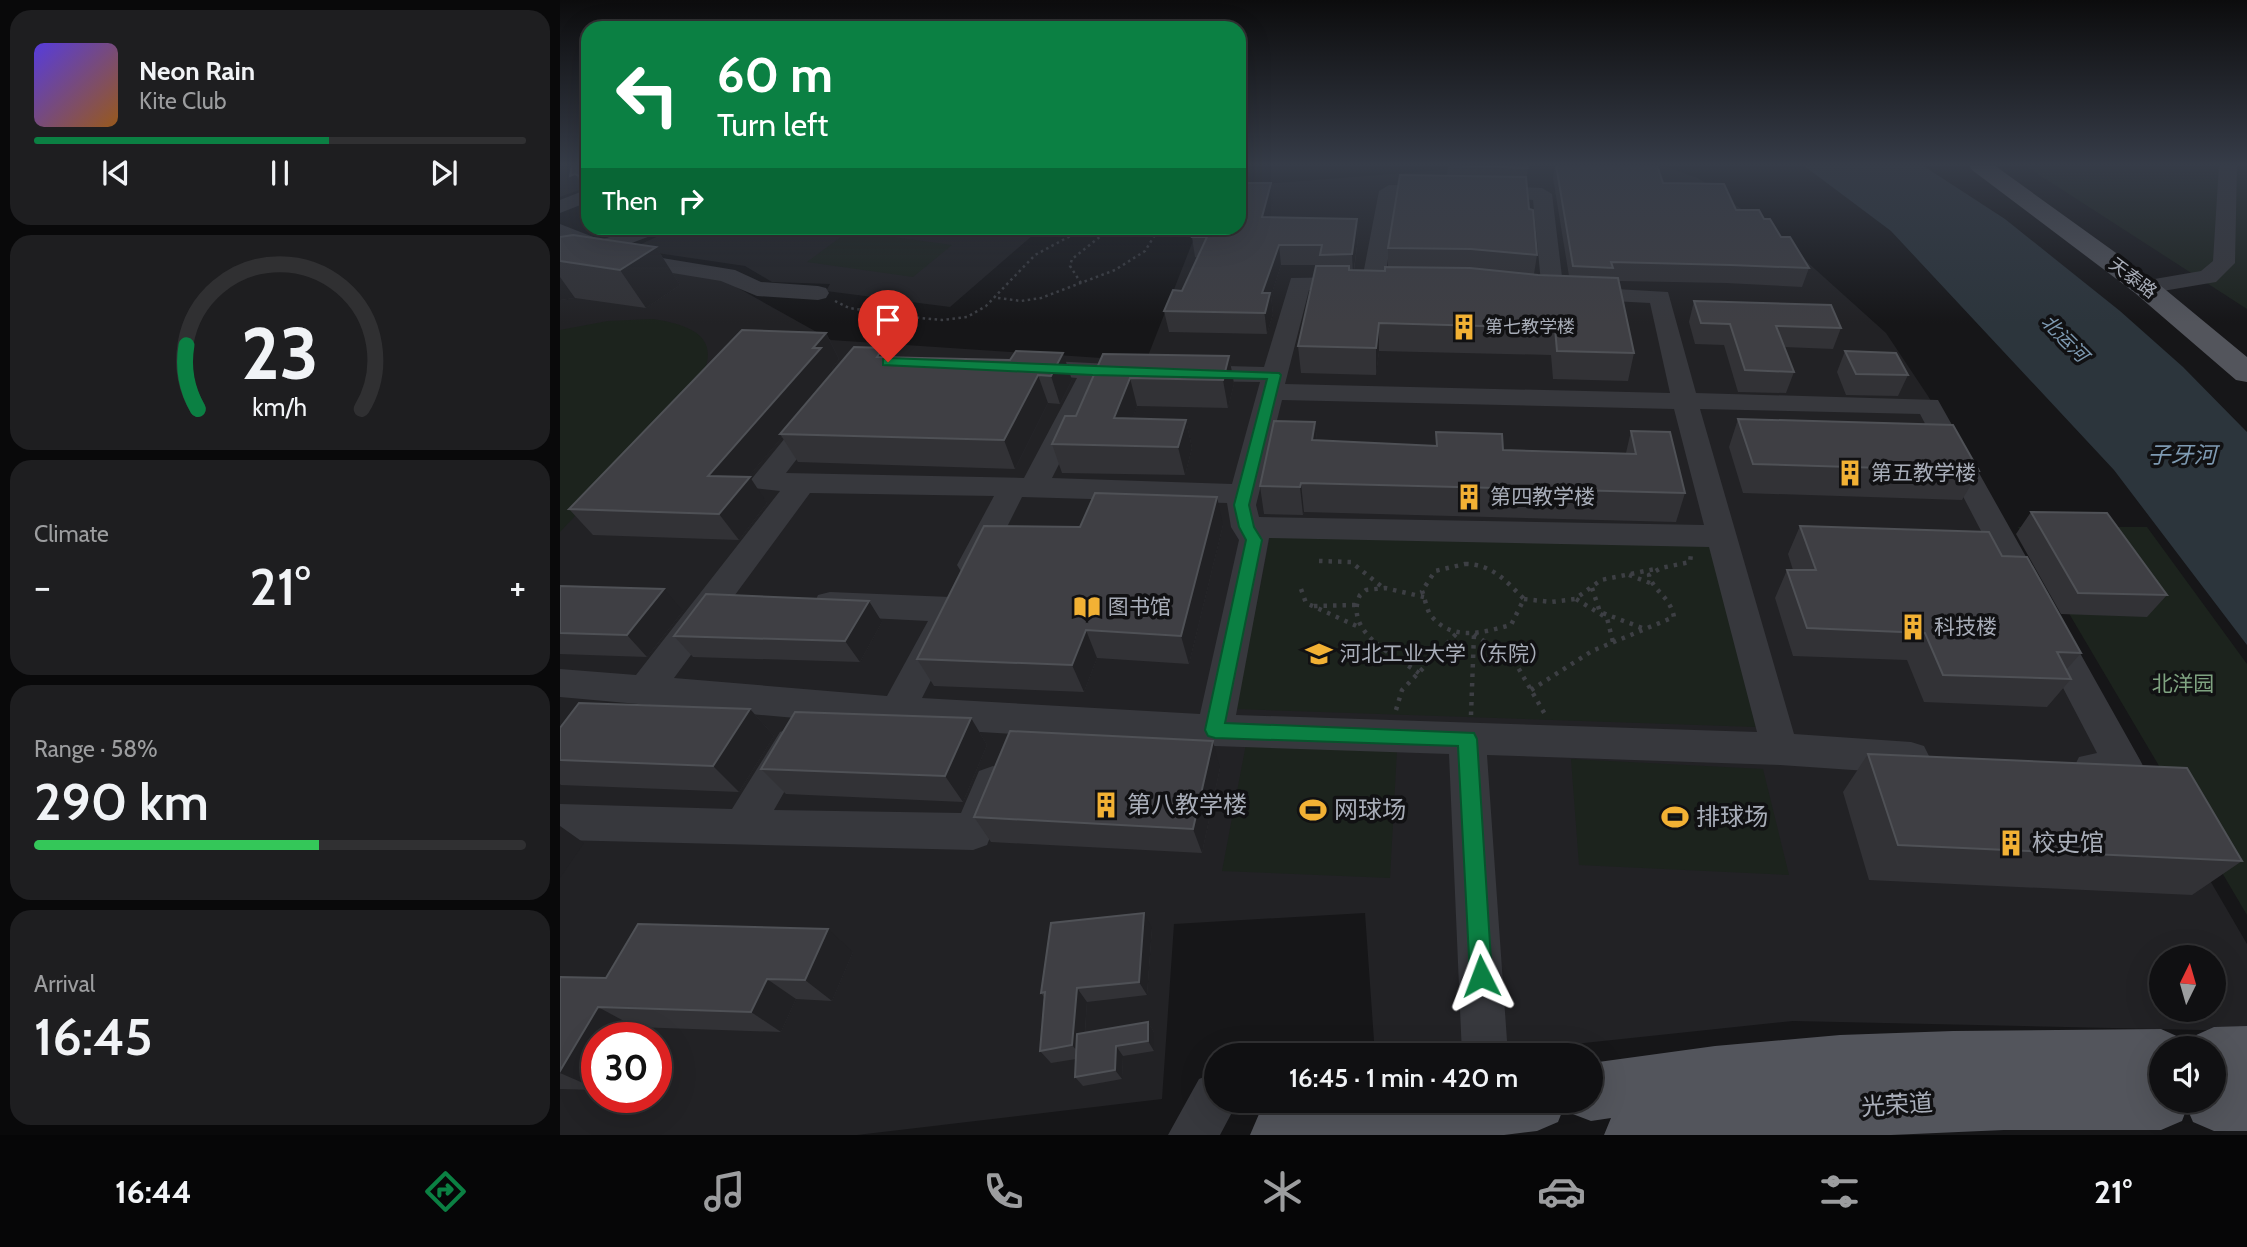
<!DOCTYPE html>
<html lang="en">
<head>
<meta charset="utf-8">
<style>
  body { margin:0; font-family:Cabin,"Noto Sans SC",sans-serif; background:#1e1e20; color:#f1f3f6; height:100vh; display:flex; flex-direction:column; font-size:26px; white-space:nowrap }
  * { box-sizing:border-box; margin:0 }
  p { font-size:23px; color:#9c9d9f }
  .icon { flex:none; width:38px; height:38px; fill:none; stroke:currentColor; stroke-width:2; stroke-linecap:round; stroke-linejoin:round }
  .map { position:relative; flex:1; overflow:hidden }
  .details { display:flex; flex-direction:column; gap:10px; padding:10px; background:#09090a; width:560px }
  .details>* { flex:none }
  .banner { position:absolute; left:21px; top:21px; width:665px; height:214px; border-radius:21px; box-shadow:0 7px 28px #0002,0 0 0 2px #303032; background:#0b8043; color:#fff; overflow:hidden }
  .needle { width:46px; rotate:5deg }
  .controls { position:absolute; left:1589px; top:945px; display:grid; gap:14px }
  .controls a { display:grid; place-items:center; width:77px; height:77px; border-radius:50%; background:#101012; box-shadow:0 7px 28px #0002,0 0 0 2px #303032; font-size:35px }
  .speed { position:absolute; left:21px; top:1022px; display:flex; gap:14px; font-size:35px; font-weight:700; text-align:center }
  .speed>* { display:grid; place-content:center; width:91px; height:91px; border-radius:50%; background:#101012; box-shadow:0 7px 28px #0002,0 0 0 2px #303032; line-height:1 }
  .speed .limit { border:10px solid #d22; background:#fff; color:#111 }
  .pin { position:absolute; display:grid; place-items:center; width:60px; height:60px; color:#fff; margin:-72px -30px; border-radius:50% 50% 50% 0; rotate:-45deg; box-shadow:0 0 7px #0007 }
  .pin .icon { rotate:45deg }
  .me { position:absolute; width:77px; margin:-38px; rotate:357deg; stroke-linejoin:round; filter:drop-shadow(0 0 5px #0008) }
  .turn { display:flex; align-items:center; gap:24px; height:147px; padding:0 21px; font-size:32px }
  .turn .icon { width:91px; height:91px; stroke-width:2.5 }
  .turn b { display:block; font-size:49px; line-height:60px }
  .then { display:flex; align-items:center; height:66px; padding:0 21px; background:#0003; gap:14px; font-size:26px }
  .big { font-size:52px; font-weight:600; line-height:1.1 }
  .details .widget { flex:1; display:flex; flex-direction:column; justify-content:center; gap:10px; min-width:0; padding:0 24px; border-radius:21px; background:#1e1e20 }
  .details .dial { align-items:center; gap:0 }
  .dial svg { height:182px; overflow:visible; fill:none; stroke:#303032; stroke-width:7; stroke-linecap:round; text-anchor:middle }
  .dial text { fill:#f1f3f6; stroke:none }
  .song { display:flex; align-items:center; gap:21px }
  .cover { width:84px; height:84px; border-radius:10px; background:linear-gradient(135deg,hsl(250 70% 55%),hsl(30 70% 35%)) }
  .played { height:7px; border-radius:4px; background:linear-gradient(90deg,#0b8043 60%,#303032 60%) }
  .keys { display:flex; justify-content:space-around; direction:ltr }
  .heat { display:flex; justify-content:space-between; align-items:center; font-size:38px; direction:ltr }
  .charge { height:10px; border-radius:5px; background:linear-gradient(90deg,#34c759 58%,#303032 0) }
  .trip { position:absolute; left:644px; top:1043px; width:399px; height:70px; border-radius:35px; background:#101012; box-shadow:0 7px 28px #0002,0 0 0 2px #303032; font-weight:600; line-height:70px; text-align:center }
  .tabs { display:flex; height:112px; justify-content:space-around; align-items:center; background:#060607; color:#9c9d9f }
  .tabs .icon { width:49px; height:49px }
  .tabs .active { color:#0b8043 }
  .tabs b { font-size:32px; color:#f1f3f6 }
  main { display:flex; flex:1; min-height:0 }
  .map>svg:first-child { display:block }
  .built { fill:#222225; fill-rule:evenodd }
  .green { fill:#1c231d }
  .water { fill:#2c353c }
  .lines { fill:none; stroke-linecap:round; stroke-linejoin:round }
  .path-far1 { stroke:#3d3f44; stroke-width:2.5; stroke-dasharray:2.5 3.5; stroke-linecap:butt }
  .path { stroke:#3d3f44; stroke-width:4.5; stroke-dasharray:3.5 6; stroke-linecap:butt }
  .minor { fill:#37383d; fill-rule:evenodd }
  .major { fill:#53555c; fill-rule:evenodd }
  .wall { fill:#323236 }
  .shaded-wall { fill:#212124 }
  .building { fill:#3f3f44; stroke:#4f5156; stroke-width:2 }
  .route { fill:#0b8043; stroke:#07532c; stroke-width:2 }
  .labels { text-anchor:middle; stroke-width:7; stroke-linejoin:round; paint-order:stroke }
  .far-street-label { font-size:18px; fill:#a8adb8; stroke:#111113 }
  .far-poi-label { font-size:18px; fill:#a8adb8; stroke:#111113; text-anchor:start }
  .far-water-label { font-size:19px; font-style:italic; fill:#7f9bb3; stroke:#111113 }
  .poi-label { font-size:21px; fill:#a8adb8; stroke:#111113; text-anchor:start }
  .park-label { font-size:21px; fill:#7fa381; stroke:#111113 }
  .water-label { font-size:23px; font-style:italic; fill:#7f9bb3; stroke:#111113 }
  .near-poi-label { font-size:24px; fill:#a8adb8; stroke:#111113; text-anchor:start }
  .near-street-label { font-size:24px; fill:#a8adb8; stroke:#111113 }
</style>
</head>
<body>
<main>
<section class="details">
<div class="widget">
<div class="song"><i class="cover"></i><div><b>Neon Rain</b><p>Kite Club</p></div></div>
<div class="played"></div>
<div class="keys"><svg class="icon" aria-label="previous" viewBox="0 0 24 24"><path d="M18 5L8 12l10 7zM5 5v14"/></svg><svg class="icon" aria-label="pause" viewBox="0 0 24 24"><path d="M8 5v14M16 5v14"/></svg><svg class="icon" aria-label="next" viewBox="0 0 24 24"><path d="M6 5l10 7-10 7zM19 5v14"/></svg></div>
</div>
<div class="widget dial"><svg viewBox="0 0 100 80">
<path d="M14 69A42 42 0 1 1 86 69"/>
<path d="M14 69A42 42 0 0 1 9 41" stroke="#0b8043"/>
<text x="50" y="56" font-size="32" font-weight="700">23</text>
<text x="50" y="72" font-size="11">km/h</text>
</svg></div>
<div class="widget"><p>Climate</p>
<div class="heat"><a>−</a><b class="big">21°</b><a>+</a></div>
</div>
<div class="widget"><p>Range · 58%</p><b class="big">290 km</b><div class="charge"></div></div>
<div class="widget"><p>Arrival</p><b class="big">16:45</b></div>
</section>
<div class="map">
<svg width="1687" height="1135" viewBox="0 0 1687 1135">
  <rect width="100%" height="100%" fill="#161618"/>
  <!-- built -->
  <path class="built" d="M947,165H1101L1138,178L1215,233L1326,333L1368,396L1687,944V1031L1233,1021L1024,1043L941,1055H815L805,913L614,924L602,1099L297,1135H0V260L26,249L162,279L271,340L586,361L638,228H679V186ZM1601,957H1654V1010H1601ZM37,1038H96V1097H37Z
    M116,228H481L390,307L266,291L270,284L212,282L185,266L70,249Z"/>
  <!-- green -->
  <path class="green" d="M1464,165H1687V309Z
    M289,231L392,245L353,277L247,262Z
    M93,319C137,326 165,340 136,387L0,532V330L48,321Z
    M712,527L1148,540L1196,727L676,709Z
    M1458,527H1587L1687,664V915Z
    M686,744L837,750L830,878L662,871Z
    M1011,759L1203,769L1229,875L1019,865Z"/>
  <!-- water -->
  <path class="water" d="M1243,165H1362L1445,219L1560,311L1623,367L1682,427L1687,432V645L1554,470L1331,231Z"/>
  <g class="lines">
    <!-- path-far1 -->
    <path class="path-far1" d="M521,283L510,266L512,259L551,228
      M438,298L461,301L481,298L555,270L585,251L598,230L596,228
      M275,301L289,308L350,317L382,320L407,317L426,306L475,255L525,228"/>
    <!-- path -->
    <path class="path" d="M759,561L791,562L821,586
      M905,564C932,564 946,581 964,599L951,625C924,632 894,642 872,617C867,612 865,598 862,591L875,571Z
      M1069,575L1090,583
      M1032,588L1040,612L1085,629
      M741,589L746,603L801,628
      M964,599L991,602L1015,599L1041,580L1095,569
      M1016,599L1047,618L1053,642
      M754,606L795,605
      M914,634L956,664L986,716
      M859,673C834,655 783,632 800,595L806,590L825,588L864,597
      M971,690L1032,651L1114,617C1110,596 1093,591 1089,575L1101,568L1130,562L1131,554
      M836,710L842,690L897,633
      M911,715L914,634"/>
    <!-- minor -->
    <path class="minor" d="M1659,165H1677L1675,263L1656,282L1585,294L1577,292L1574,287L1577,282L1641,271L1653,261Z
      M829,185L881,186L891,192L881,198L838,197L824,284L821,289L813,291L804,287L794,291L749,290L725,384L1110,393L1090,303L1013,299L1010,294L1013,289L1021,287L1108,292L1136,393L1378,400L1580,760L1586,772L1580,784C1561,791 1538,788 1519,781L1513,769L1519,757L1537,753L1360,414L1140,409L1234,734L1351,742L1364,746L1370,758L1364,770L1351,774L1220,765L927,755L948,1055H902L889,754L655,746L337,727L0,697V669L76,675L220,491L194,488L190,481L248,410L257,408L266,410L270,416L226,473L464,478L517,378L459,373L455,368L459,363L468,360L552,364L561,367L565,372L561,377L542,379L492,478L672,484L700,382L629,381L620,378L616,373L620,368L629,365L704,367L731,278L794,277L802,280L819,191ZM722,400L1114,409L1144,525L699,517L696,505ZM250,493L434,496L397,565L402,573L413,576L424,573L462,497L667,503L671,527L679,540L640,714L362,698L397,629L392,621L402,618L406,609L402,600L390,597L270,592L258,595L254,604L258,613L270,616L368,621L327,696L114,678ZM709,538L1149,547L1197,732L676,715Z
      M925,186L982,188L992,194L1004,293L1001,298H985L982,293L973,200L918,196L915,192Z
      M28,189V202L0,213V200Z
      M0,224L41,240L76,228H104L101,232L61,247L90,256L175,270L201,282L258,286L266,288L269,293L266,298L258,300L197,296L161,281L88,269L41,255L0,270V256L22,248L0,238Z
      M233,727L246,732L252,743L214,810L401,813L419,771L433,766L447,771L452,783L427,845L413,850L0,840V804L172,809L220,732Z
      M656,1072V1101H678L660,1135H608L639,1079Z"/>
    <!-- major -->
    <path class="major" d="M1409,165H1434L1595,281L1687,357V382L1676,380L1575,293L1412,170Z
      M1687,1026V1131H1654L1633,1122L1627,1108L1622,1121L1601,1130H1444L1331,1135H1044L1051,1118L1031,1121L1010,1113L1006,1102L998,1122L977,1131L944,1135H690L699,1114L720,1105L751,1101H1031V1063L1155,1046L1280,1035L1393,1031L1601,1029L1621,1038L1626,1048H1601V1101H1654V1048H1629L1634,1036L1654,1027Z"/>
  </g>
  <!-- wall -->
  <path class="wall" d="M0,165H28V203L19,190Z
    M888,165L968,168L966,181L969,209L977,255L974,274L1009,276L993,178L995,165L1103,183L1204,219L1249,268L1242,287L1166,283L1059,281L1074,353L1068,381L993,379L991,355L819,351L816,375L741,373L738,346L761,265H721L711,296L713,314L707,334L609,332L604,311L622,291L637,257H635L632,237L713,203L709,217L797,219L798,239L794,271H825L828,267V248L887,176Z
    M0,237L96,247L120,285L86,308L15,298L0,300Z
    M1134,301L1281,328L1273,349L1224,347L1234,372L1226,393L1178,392L1164,345L1135,344L1129,322Z
    M266,333L279,359L272,368L273,371L328,357L450,360L512,380L500,404L488,403L455,469L238,462L222,437L188,477L207,503L179,540L33,535L9,509Z
    M1285,351L1348,375L1338,396L1286,395L1277,372Z
    M543,354L669,356L674,384L668,408L577,406L572,419L626,420L632,448L625,475L502,473L492,444L516,416Z
    M1178,419L1419,471L1402,500L1183,493L1169,447Z
    M755,422L757,440L876,446V432L943,450L1066,453L1071,431L1125,493L1116,522L744,512L743,515L704,514L700,486Z
    M1471,512L1607,595L1587,617L1501,614L1456,534Z
    M663,525L629,664L537,658L524,692L374,686L357,659L520,527Z
    M1240,526L1442,556L1521,653L1506,670L1511,679L1487,707L1364,702L1347,660L1233,656L1215,598L1227,570H1233L1228,554Z
    M0,586L123,611L87,657L0,654Z
    M322,622L300,662L133,657L114,636Z
    M190,709L214,736L179,792L1,785L0,784V728Z
    M411,718L427,745L403,802L226,794L201,769Z
    M1308,754L1682,861L1632,895L1309,880L1283,792Z
    M660,768L642,853L431,842L414,817Z
    M592,928L587,995L527,1002L525,1033L588,1022L594,1032V1051L563,1056L562,1079L523,1086L515,1077L516,1059L491,1063L480,1051L484,997L481,993Z
    M293,952L272,1001L236,999L221,1032L75,1027L37,1038V1090L0,1089V977L46,978Z"/>
  <!-- shaded-wall -->
  <path class="shaded-wall" d="M0,165H13L15,174L28,194V203L19,190L0,197Z
    M711,183L713,203L704,237L702,217Z
    M797,219L798,239L793,275L792,254Z
    M719,245L721,265L711,296L713,314L707,334L702,293Z
    M96,247L120,285L86,308L60,270Z
    M0,277L15,298L0,300Z
    M819,323V351L816,375V348Z
    M266,333L279,359L272,368L275,374L220,434L222,437L167,502L148,476Z
    M323,348L337,376L317,357Z
    M503,353L512,380L500,404L491,376Z
    M669,356L674,384L668,408L663,380Z
    M478,375L488,403L455,469L444,440Z
    M570,378L577,406L562,447L554,418Z
    M626,420L632,448L625,475L618,447Z
    M755,422L758,450L752,440Z
    M190,477L207,503L179,540L159,514Z
    M741,483L744,512L743,515L740,487Z
    M657,497L663,525L629,664L621,636Z
    M104,589L123,611L87,657L67,635Z
    M309,601L322,622L300,662L285,641Z
    M526,630L537,658L524,692L512,665Z
    M190,709L214,736L179,792L153,766Z
    M411,718L427,745L403,802L385,776Z
    M653,741L660,768L642,853L633,829Z
    M0,826L24,843L0,878Z
    M584,913L592,928L587,995L579,982Z
    M268,929L293,952L272,1001L245,980Z
    M207,979L236,999L221,1032L191,1012Z
    M517,988L527,1002L523,1058L512,1045Z
    M38,1007L75,1027L69,1038H37V1089L0,1073V1071Z
    M588,1022L594,1032V1051L588,1041Z
    M556,1046L563,1056L562,1079L555,1070Z"/>
  <!-- building -->
  <path class="building" d="M12,165H28V180L15,174L10,176Z
    M888,165H967L968,168Z
    M996,165H1097L1103,183L1164,184L1176,210H1199L1204,219H1210L1221,237H1230L1249,268L1171,265L1051,262L1053,268L1013,266Z
    M840,175L966,177L969,209L973,210L977,255L911,249L828,248Z
    M679,183H711L702,217L797,219L792,254L760,255L762,245H719L702,293H710L705,313L604,311L613,290L622,291L647,237H632L635,228H679Z
    M13,235L96,247L60,270L0,261V237Z
    M756,266H789V270L825,271V267L910,268L978,275L1058,278L1074,353L997,351L995,328L819,323L816,348L738,346Z
    M1134,301L1271,305L1281,328L1216,326L1234,372L1185,370L1170,324L1141,323Z
    M182,330L266,333L253,348H261L148,476L190,477L159,514L9,509Z
    M294,347L323,348L317,357L450,360L456,351L503,353L491,376L478,375L444,440L220,434Z
    M1285,351L1336,353L1348,375L1296,374Z
    M543,354L669,356L663,380L570,378L554,418L626,420L618,447L492,444L505,416H516Z
    M1178,419L1393,425L1419,471L1193,464Z
    M714,421L755,422L752,440L877,446L876,432L942,434L943,450L1076,454L1071,431L1110,432L1125,493L741,483L740,487L700,486Z
    M535,493L657,497L621,636L526,630L512,665L357,659L424,526L520,527Z
    M1471,512L1547,513L1607,595L1518,593Z
    M1240,526L1429,532L1442,556L1467,557L1521,653L1497,652L1511,679L1383,675L1365,633L1247,628L1227,570H1256Z
    M0,586L104,589L67,635L0,633Z
    M146,594L309,601L285,641L114,636Z
    M19,703L190,709L153,766L0,760V728Z
    M235,712L411,718L385,776L201,769Z
    M450,731L653,741L633,829L414,817Z
    M1308,754L1627,768L1682,861L1338,845Z
    M584,913L579,982L517,988L512,1045L480,1051L485,992L481,993L491,923Z
    M78,924L268,929L245,980L207,979L191,1012L38,1007L0,1071V977L46,978Z
    M588,1022V1041L556,1046L555,1070L515,1077L517,1034Z"/>
  <!-- sky -->
  <linearGradient id="sky" x2="0" y2="1"><stop stop-color="#0c0c0d"/><stop offset="0.51" stop-color="#363c48"/><stop offset="1" stop-color="#363c48" stop-opacity="0"/></linearGradient>
  <rect width="1687" height="323" fill="url(#sky)"/>
  <!-- route -->
  <path class="route" d="M328,358L719,373L721,375L689,505L694,527L702,540L665,723L914,733L917,739L932,976L929,984L921,987L913,984L910,976L898,746L655,738L648,736L645,730L686,540L679,527L674,505L707,379L533,375L323,365V359Z"/>
  <!-- icons -->
  <defs>
    <g id="building-bare" transform="scale(2.1)"><path d="M-4-6H4V6H1V3H-1V6H-4ZM-2.5-4.3h1.7v1.8h-1.7ZM.8-4.3h1.7v1.8H.8ZM-2.5-1h1.7V.8h-1.7ZM.8-1h1.7V.8H.8Z" fill="#f2b134" stroke="#111113" stroke-width="2.5" paint-order="stroke"/></g>
    <g id="library-bare" transform="scale(2.1)"><path d="M-6-4Q-3-5.5-.7-3.5V5Q-3 3-6 4ZM6-4Q3-5.5 .7-3.5V5Q3 3 6 4Z" fill="#f2b134" stroke="#111113" stroke-width="2.5" paint-order="stroke"/></g>
    <g id="university-bare" transform="scale(2.1)"><path d="M0-5L7-2L0 1L-7-2ZM-4 1L0 2.5L4 1V4Q0 6-4 4Z" fill="#f2b134" stroke="#111113" stroke-width="2.5" paint-order="stroke"/></g>
    <g id="stadium-bare" transform="scale(2.1)"><path d="M0-5a6.5 5 0 1 0 0 10a6.5 5 0 1 0 0-10ZM-3.5-1.8h7v3.6h-7Z" fill="#f2b134" stroke="#111113" stroke-width="2.5" paint-order="stroke"/></g>
  </defs>
  <g fill-rule="evenodd">
    <use href="#building-bare" x="904" y="327"/>
    <use href="#building-bare" x="1290" y="473"/>
    <use href="#building-bare" x="909" y="497"/>
    <use href="#library-bare" x="527" y="607"/>
    <use href="#building-bare" x="1353" y="627"/>
    <use href="#university-bare" x="759" y="654"/>
    <use href="#building-bare" x="546" y="805"/>
    <use href="#stadium-bare" x="753" y="810"/>
    <use href="#stadium-bare" x="1115" y="817"/>
    <use href="#building-bare" x="1451" y="843"/>
  </g>
  <g class="labels">
    <!-- far-street labels -->
    <g class="far-street-label">
      <text transform="translate(1573 278) rotate(37)" y="6">天泰路</text>
    </g>
    <!-- far-poi labels -->
    <g class="far-poi-label">
      <text x="925" y="333">第七教学楼</text>
    </g>
    <!-- far-water labels -->
    <g class="far-water-label">
      <text transform="translate(1505 338) rotate(45)" y="7">北运河</text>
    </g>
    <!-- poi labels -->
    <g class="poi-label">
      <text x="1311" y="480">第五教学楼</text>
      <text x="930" y="504">第四教学楼</text>
      <text x="548" y="614">图书馆</text>
      <text x="1374" y="634">科技楼</text>
      <text x="780" y="661">河北工业大学（东院）</text>
    </g>
    <!-- park labels -->
    <g class="park-label">
      <text x="1623" y="691">北洋园</text>
    </g>
    <!-- water labels -->
    <g class="water-label">
      <text x="1622" y="463">子牙河</text>
    </g>
    <!-- near-poi labels -->
    <g class="near-poi-label">
      <text x="567" y="813">第八教学楼</text>
      <text x="774" y="818">网球场</text>
      <text x="1136" y="825">排球场</text>
      <text x="1472" y="851">校史馆</text>
    </g>
    <!-- near-street labels -->
    <g class="near-street-label">
      <text transform="translate(1337 1105) rotate(-4)" y="8">光荣道</text>
    </g>
  </g>
</svg>
<div class="controls">
<a><svg class="needle" viewBox="-14 -14 28 28"><path d="M0-13l5 13h-10z" fill="#e53935"/><path d="M0 13l5-13h-10z" fill="#9c9d9f"/></svg></a>
<a><svg class="icon" aria-label="sound" viewBox="0 0 24 24"><path d="M4 9h4l5-4v14l-5-4H4zM17 9q2 3 0 6"/></svg></a>
</div>
<div class="speed"><div class="limit">30</div></div>
<div class="pin" style="left:328px;top:362px;background:#d93025"><svg class="icon" aria-label="arrive" viewBox="0 0 24 24"><path d="M6 21V4h12l-3 4 3 4H6"/></svg></div>
<svg class="me" style="left:921px;top:976px" viewBox="-20 -20 40 40"><path d="M0-17L14 15 0 8-14 15z" fill="#0b8043" stroke="#fff" stroke-width="4"/></svg>
<div class="trip">16:45 · 1 min · 420 m</div>
<div class="banner">
<div class="turn"><svg class="icon" aria-label="left" viewBox="0 0 24 24"><path d="M17 20v-9H6M10 6l-5 5 5 5"/></svg><div><b>60 m</b>Turn left</div></div>
<div class="then">Then<svg class="icon" aria-label="right" viewBox="0 0 24 24"><path d="M7 20v-9h11M14 6l5 5-5 5"/></svg></div>
</div>
</div>
</main>
<nav class="tabs">
<b>16:44</b>
<svg class="icon active" aria-label="directions" viewBox="0 0 24 24"><path d="M12 3l9 9-9 9-9-9zM9 14v-3h6M13 9l2 2-2 2"/></svg>
<svg class="icon" aria-label="music" viewBox="0 0 24 24"><path d="M9 18V5l10-2v13"/><circle cx="6" cy="18" r="3"/><circle cx="16" cy="16" r="3"/></svg>
<svg class="icon" aria-label="phone" viewBox="0 0 24 24"><path d="M5 4h4l2 5-3 2q2 4 5 5l2-3 5 2v4C11 20 4 13 5 4z"/></svg>
<svg class="icon" aria-label="climate" viewBox="0 0 24 24"><path d="M12 3v18M4 7l16 10M4 17L20 7"/></svg>
<svg class="icon" aria-label="car" viewBox="0 0 24 24"><path d="M5 17H2v-5l4-1 3-4h7l3 4 3 1v5h-3M9 17h6M6 11h13"/><circle cx="7" cy="17" r="2"/><circle cx="17" cy="17" r="2"/></svg>
<svg class="icon" aria-label="filters" viewBox="0 0 24 24"><path d="M4 7h16M4 17h16"/><circle cx="9" cy="7" r="2"/><circle cx="15" cy="17" r="2"/></svg>
<b>21°</b>
</nav>
</body>
</html>
